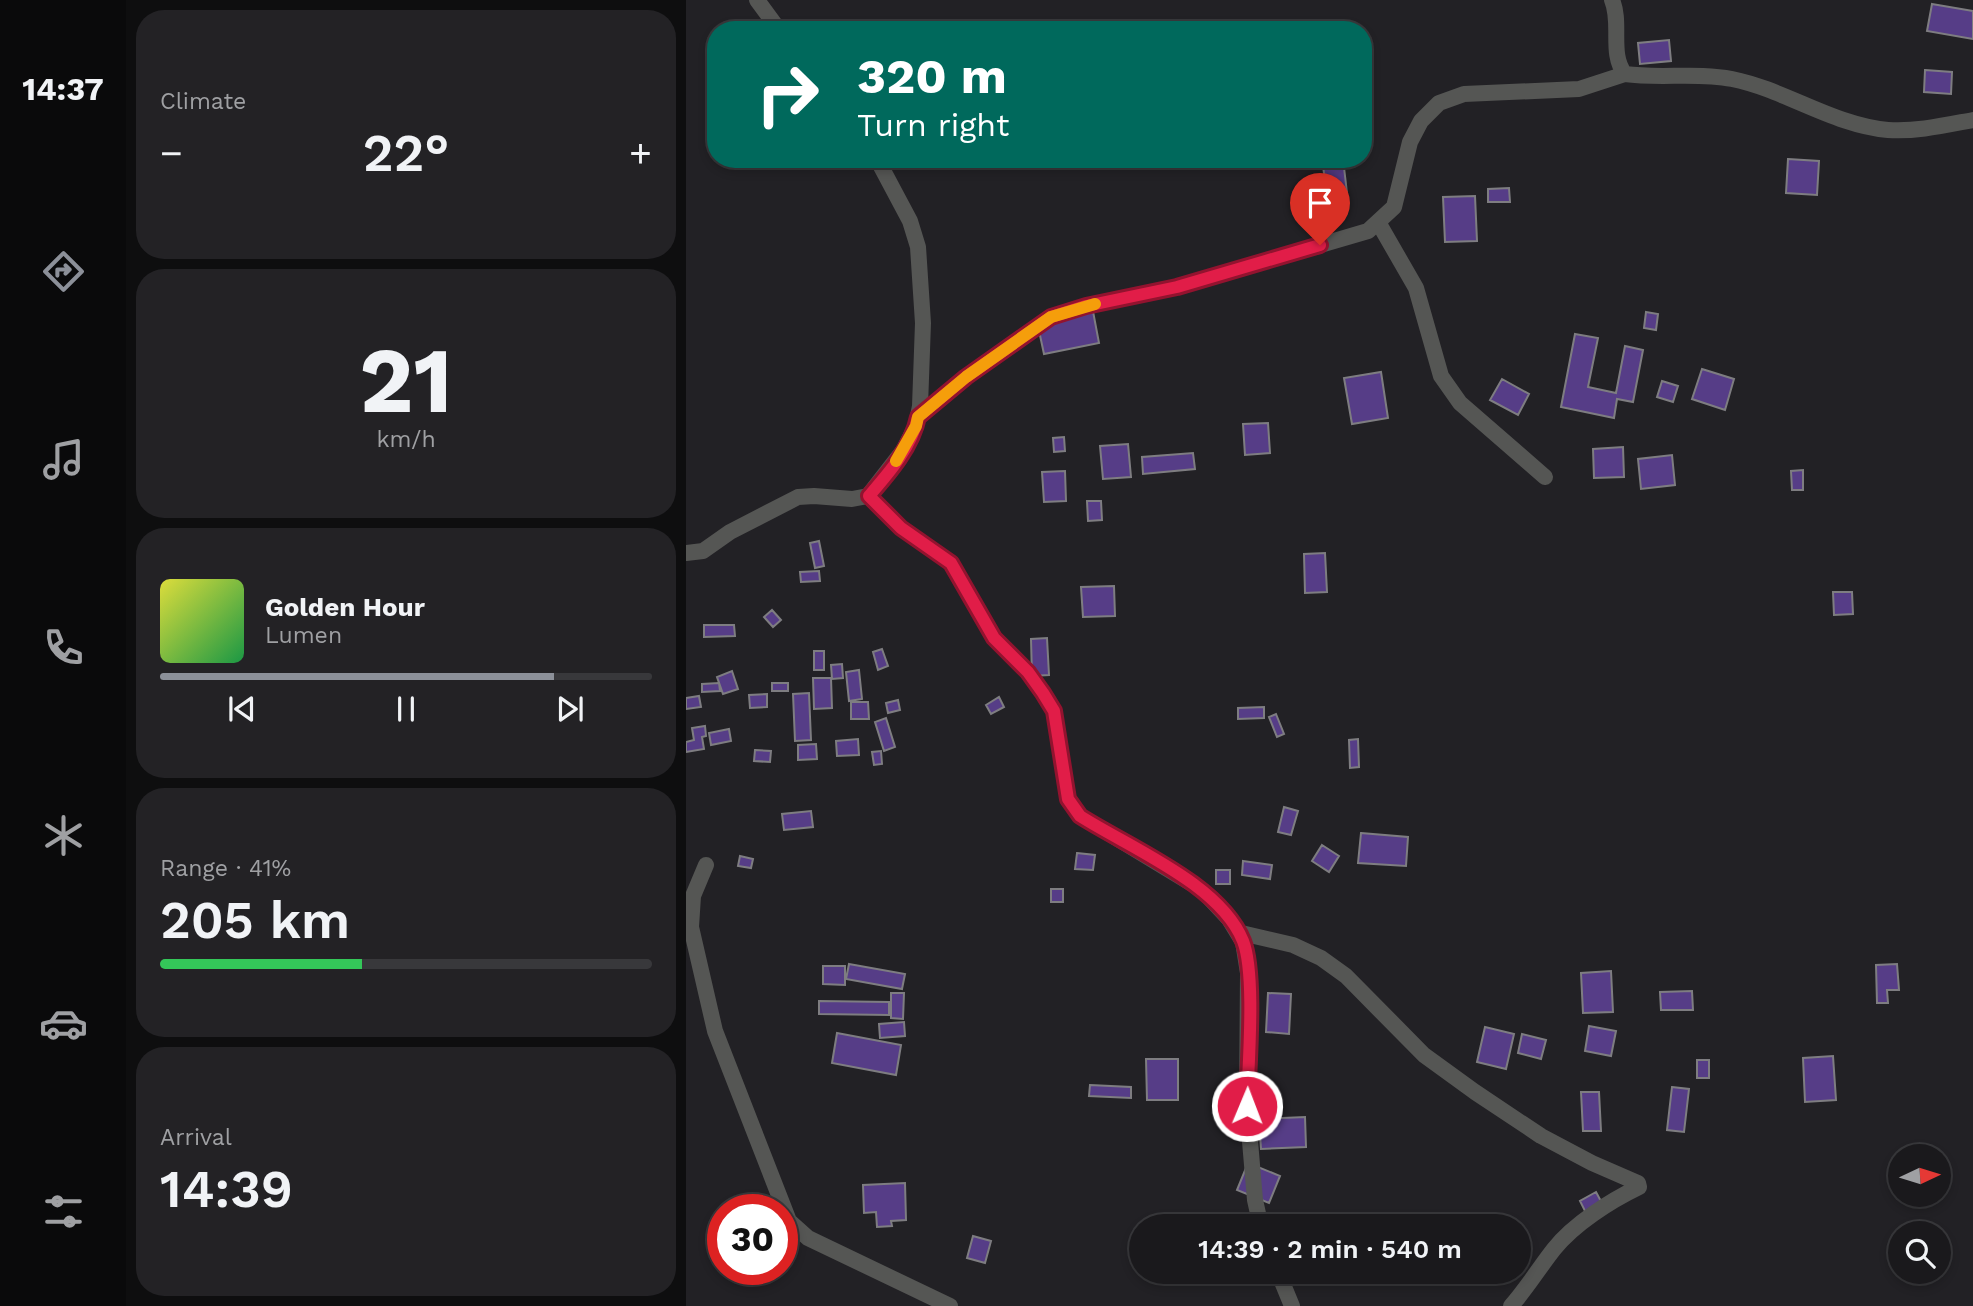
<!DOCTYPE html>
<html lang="en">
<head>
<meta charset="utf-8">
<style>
  body { margin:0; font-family:"Work Sans",sans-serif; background:#232225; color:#f1f3f6; height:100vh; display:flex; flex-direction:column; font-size:26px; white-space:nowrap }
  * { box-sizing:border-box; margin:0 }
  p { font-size:23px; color:#9fa0a3 }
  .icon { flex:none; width:38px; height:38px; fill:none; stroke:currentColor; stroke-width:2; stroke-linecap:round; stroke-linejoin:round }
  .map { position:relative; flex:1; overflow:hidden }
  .details { display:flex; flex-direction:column; gap:10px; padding:10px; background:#0e0e0f; width:560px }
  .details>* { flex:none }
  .hud { position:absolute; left:21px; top:21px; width:665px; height:147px; border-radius:28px; box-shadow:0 4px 10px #0003,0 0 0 2px #38383b; background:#00695c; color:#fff; overflow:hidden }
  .needle { width:46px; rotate:86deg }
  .buttons { position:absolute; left:1202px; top:1144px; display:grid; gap:14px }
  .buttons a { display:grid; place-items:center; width:63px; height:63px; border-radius:50%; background:#1a191c; box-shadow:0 4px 10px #0003,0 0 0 2px #38383b; font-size:35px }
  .speed { position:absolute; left:21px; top:1194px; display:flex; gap:14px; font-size:35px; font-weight:700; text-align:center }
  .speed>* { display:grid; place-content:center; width:91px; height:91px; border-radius:50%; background:#1a191c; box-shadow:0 4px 10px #0003,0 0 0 2px #38383b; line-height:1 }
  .speed .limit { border:10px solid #d22; background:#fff; color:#111 }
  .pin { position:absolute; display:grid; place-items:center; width:60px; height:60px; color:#fff; margin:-72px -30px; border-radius:50% 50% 50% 0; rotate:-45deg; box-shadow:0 0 7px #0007 }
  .pin .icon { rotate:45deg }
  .me { position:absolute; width:77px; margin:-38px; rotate:1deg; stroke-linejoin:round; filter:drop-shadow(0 0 5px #0008) }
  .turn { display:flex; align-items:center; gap:24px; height:147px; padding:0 35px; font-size:32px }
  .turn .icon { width:91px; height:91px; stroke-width:2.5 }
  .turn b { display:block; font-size:49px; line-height:60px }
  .big { font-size:52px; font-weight:600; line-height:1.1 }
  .details .widget { flex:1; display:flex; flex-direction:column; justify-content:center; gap:10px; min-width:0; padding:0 24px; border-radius:28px; background:#232225 }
  .details .dial { align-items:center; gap:0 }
  .dial b { font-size:91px; line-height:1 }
  .song { display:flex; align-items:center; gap:21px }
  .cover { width:84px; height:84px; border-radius:10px; background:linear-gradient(135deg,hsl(60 70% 55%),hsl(140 70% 35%)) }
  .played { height:7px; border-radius:4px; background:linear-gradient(90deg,#8c9099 80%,#38383b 80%) }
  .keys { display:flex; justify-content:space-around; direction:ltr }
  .heat { display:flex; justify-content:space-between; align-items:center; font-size:38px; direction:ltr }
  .charge { height:10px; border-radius:5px; background:linear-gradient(90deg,#34c759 41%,#38383b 0) }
  .trip { position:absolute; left:443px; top:1214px; width:402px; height:70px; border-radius:35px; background:#1a191c; box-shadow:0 4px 10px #0003,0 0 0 2px #38383b; font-weight:600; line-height:70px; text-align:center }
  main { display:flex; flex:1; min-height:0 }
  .tab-bar { display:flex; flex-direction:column; width:126px; justify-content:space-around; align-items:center; background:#0a0a0b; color:#9fa0a3 }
  .tab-bar .icon { width:49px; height:49px }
  .tab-bar .selected { color:#8c9099 }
  .tab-bar b { font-size:32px; color:#f1f3f6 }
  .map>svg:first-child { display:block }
  .building { fill:#563d87; stroke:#7e7d81; stroke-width:2 }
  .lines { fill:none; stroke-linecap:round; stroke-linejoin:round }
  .street { stroke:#555654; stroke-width:16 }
  .route-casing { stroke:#92132f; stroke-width:18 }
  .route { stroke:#e11d48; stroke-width:12 }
  .slow { stroke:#f59e0b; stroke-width:12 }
</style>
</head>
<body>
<main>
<nav class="tab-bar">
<b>14:37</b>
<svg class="icon selected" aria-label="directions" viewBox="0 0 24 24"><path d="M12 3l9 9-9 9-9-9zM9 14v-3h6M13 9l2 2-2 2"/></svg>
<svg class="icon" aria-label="music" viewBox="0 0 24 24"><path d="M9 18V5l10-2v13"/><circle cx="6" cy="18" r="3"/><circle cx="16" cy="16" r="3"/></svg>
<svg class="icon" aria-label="phone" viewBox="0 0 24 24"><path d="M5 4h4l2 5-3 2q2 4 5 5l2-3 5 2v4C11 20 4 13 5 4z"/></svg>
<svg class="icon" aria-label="climate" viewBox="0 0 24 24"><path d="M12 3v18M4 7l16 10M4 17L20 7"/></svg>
<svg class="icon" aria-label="car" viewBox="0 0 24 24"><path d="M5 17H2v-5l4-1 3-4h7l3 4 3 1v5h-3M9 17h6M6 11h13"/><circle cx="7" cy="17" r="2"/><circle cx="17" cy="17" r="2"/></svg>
<svg class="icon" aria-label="filters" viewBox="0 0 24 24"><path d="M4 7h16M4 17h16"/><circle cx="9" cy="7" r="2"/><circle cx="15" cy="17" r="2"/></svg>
</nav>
<section class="details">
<div class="widget"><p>Climate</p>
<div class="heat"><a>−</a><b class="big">22°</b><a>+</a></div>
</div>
<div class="widget dial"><b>21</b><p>km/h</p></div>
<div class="widget">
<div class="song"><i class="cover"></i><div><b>Golden Hour</b><p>Lumen</p></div></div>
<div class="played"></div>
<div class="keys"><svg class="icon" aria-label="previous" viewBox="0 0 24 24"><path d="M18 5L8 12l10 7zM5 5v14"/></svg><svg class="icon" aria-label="pause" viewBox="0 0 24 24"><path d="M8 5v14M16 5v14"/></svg><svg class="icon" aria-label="next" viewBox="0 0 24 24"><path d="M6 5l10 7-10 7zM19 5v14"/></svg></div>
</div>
<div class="widget"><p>Range · 41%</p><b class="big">205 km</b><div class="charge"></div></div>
<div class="widget"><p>Arrival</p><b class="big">14:39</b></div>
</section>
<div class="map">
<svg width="1287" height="1306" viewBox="0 0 1287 1306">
  <rect width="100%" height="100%" fill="#222125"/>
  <!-- building -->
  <path class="building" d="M1246,4L1287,11V39L1241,31Z
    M983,40L985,61L954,64L952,43Z
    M1239,70L1266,72L1265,94L1238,92Z
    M636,159H657L661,193L641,195Z
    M1102,159L1133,161L1131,195L1100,193Z
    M823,188L824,202H802V189Z
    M789,196L791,241L759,242L757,197Z
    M406,306L413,343L358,354L352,326Z
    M960,312L972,314L970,330L958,328Z
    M889,334L912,338L902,387L930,393L939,346L957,350L947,402L931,399L928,418L875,407Z
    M1016,369L1048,379L1039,410L1006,399Z
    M695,372L702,418L666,424L658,378Z
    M816,379L843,394L832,415L804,400Z
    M976,381L992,386L987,402L971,397Z
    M582,423L584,453L559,455L557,424Z
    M378,437L379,451L368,452L367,438Z
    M442,444L445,477L417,479L414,446Z
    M937,447L938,477L908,478L907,449Z
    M507,453L509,469L457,474L456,457Z
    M986,455L989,485L955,489L952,459Z
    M1117,470V490H1106L1105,471Z
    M379,471L380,501L358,502L356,472Z
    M401,501H415L416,520L402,521Z
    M133,541L138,566L129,568L124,543Z
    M639,553L641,592L619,593L618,554Z
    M133,571L134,581L115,582L114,572Z
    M428,586L429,616L397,617L395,587Z
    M1147,592H1166L1167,614L1148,615Z
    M86,610L95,620L87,627L78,617Z
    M18,625H48L49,636L18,637Z
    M361,638L363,675L346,676L345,639Z
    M196,649L202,666L192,670L187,652Z
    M128,651H138V670H128Z
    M156,664L157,678L146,679L145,665Z
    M173,670L176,699L163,701L160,672Z
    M46,671L52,689L37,694L31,677Z
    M127,678H145L146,708L128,709Z
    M33,683L34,691L16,692V684Z
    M86,683H102V691H86Z
    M123,693L125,740L109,741L107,694Z
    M81,694V707L64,708L63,695Z
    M13,696L15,707L0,709V698Z
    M313,697L318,707L305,714L300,705Z
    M212,700L214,710L202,713L200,703Z
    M165,702H182L183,719H165Z
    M578,707V718L552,719V708Z
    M590,714L598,734L591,737L583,717Z
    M200,718L209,747L198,751L189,722Z
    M19,726L20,736L16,737L18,749L0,752V742L8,740L6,728Z
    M43,729L45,741L25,745L23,733Z
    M172,739L173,755L151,756L150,741Z
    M672,739L673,767L664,768L663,740Z
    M130,744L131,759L112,760V745Z
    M69,750L85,751L84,762L68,761Z
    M195,751L196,764L188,765L186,752Z
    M598,807L612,811L605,835L592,832Z
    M125,811L127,827L98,830L96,814Z
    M675,833L722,837L720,866L672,863Z
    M636,845L653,856L643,872L626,861Z
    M391,853L409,855L407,870L389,869Z
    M54,856L67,859L65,868L52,866Z
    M557,861L586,865L584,879L556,875Z
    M530,870H544V884H530Z
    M365,889H377V902H365Z
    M163,964L219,974L216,989L160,979Z
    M1211,964L1213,990H1201L1202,1003H1191L1190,965Z
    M137,966H159V985L137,984Z
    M925,971L927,1012L897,1013L895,973Z
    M1006,991L1007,1010H975L974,992Z
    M205,993H218L217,1019L205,1018Z
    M582,993L605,994L603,1034L580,1032Z
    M133,1001L203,1002V1015L133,1014Z
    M218,1022L219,1036L194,1038L193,1024Z
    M903,1026L930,1031L925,1056L899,1051Z
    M799,1027L828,1034L820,1069L791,1062Z
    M151,1033L215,1045L210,1075L146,1063Z
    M836,1034L860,1040L855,1059L832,1053Z
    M1147,1056L1150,1100L1119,1102L1117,1058Z
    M460,1059H492V1100H461Z
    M1011,1060H1023V1078H1011Z
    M404,1085L445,1087V1098L403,1096Z
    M986,1087L1003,1089L998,1132L981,1130Z
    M895,1092H913L915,1131H897Z
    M619,1117L620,1147L575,1149L573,1119Z
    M562,1163L594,1176L583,1203L551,1190Z
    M219,1183L220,1220L205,1221L206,1226L191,1227L190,1212L178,1213L177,1185Z
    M910,1192L917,1205L900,1213L894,1201Z
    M287,1236L305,1241L299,1263L281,1258Z"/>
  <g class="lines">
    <!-- street -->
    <path class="street" d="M71,0L93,30
      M926,0C936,23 923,54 939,74C974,79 1011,72 1046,79C1100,90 1147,125 1202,130C1230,132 1260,125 1287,120
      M692,222L730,288L755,376L774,403L859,477
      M232,417L280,377L365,317L400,306L491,287L682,231L708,207L724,142L735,121L753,103L778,94L893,89L939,74
      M182,496L215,528L265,563L308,638L342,672L357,693L368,711L382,799L394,816L516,890L543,919L557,942L562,973L561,1106L569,1200L575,1227
      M0,553L17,551L44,532L112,497L128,496L166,499L182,496L217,451L230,426L234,406L237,323L232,247L224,221L191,159
      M20,865L7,896L5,927L29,1031L103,1221L122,1238L264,1306
      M551,932L607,945L635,958L660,976L738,1055L789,1092L855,1136L906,1163L952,1183L953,1187C924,1201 888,1224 868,1249C853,1268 841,1288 825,1306
      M592,1272L606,1306"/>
  </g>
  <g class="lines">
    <!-- route casing -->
    <g class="route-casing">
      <path id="route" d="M561,1106C562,1067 570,974 557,941C534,884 444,848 394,816L382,799L368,711L357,693L342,672L308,638L265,563L215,528L183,496C202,474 226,447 232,417L280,377L365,317L400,306L491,287L634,245"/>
    </g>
    <!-- route -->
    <use href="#route" class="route"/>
    <!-- slow -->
    <path class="slow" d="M210,461L230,426L232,417L280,377L365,317L409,304"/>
  </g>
</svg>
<div class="buttons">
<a><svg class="needle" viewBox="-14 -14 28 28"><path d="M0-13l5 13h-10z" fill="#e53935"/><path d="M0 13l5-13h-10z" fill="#9fa0a3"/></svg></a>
<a><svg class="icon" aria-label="search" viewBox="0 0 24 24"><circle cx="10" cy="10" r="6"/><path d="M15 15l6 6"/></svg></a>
</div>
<div class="speed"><div class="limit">30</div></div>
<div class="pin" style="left:634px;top:245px;background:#d93025"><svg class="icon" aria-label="arrive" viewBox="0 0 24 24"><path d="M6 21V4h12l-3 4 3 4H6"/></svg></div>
<svg class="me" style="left:561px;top:1106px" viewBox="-20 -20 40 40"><circle r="17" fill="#e11d48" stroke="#fff" stroke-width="3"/><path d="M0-11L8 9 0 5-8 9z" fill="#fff"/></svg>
<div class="trip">14:39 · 2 min · 540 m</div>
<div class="hud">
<div class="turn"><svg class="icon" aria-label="right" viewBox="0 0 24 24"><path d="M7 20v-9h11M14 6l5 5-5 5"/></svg><div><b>320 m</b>Turn right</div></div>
</div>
</div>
</main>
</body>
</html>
